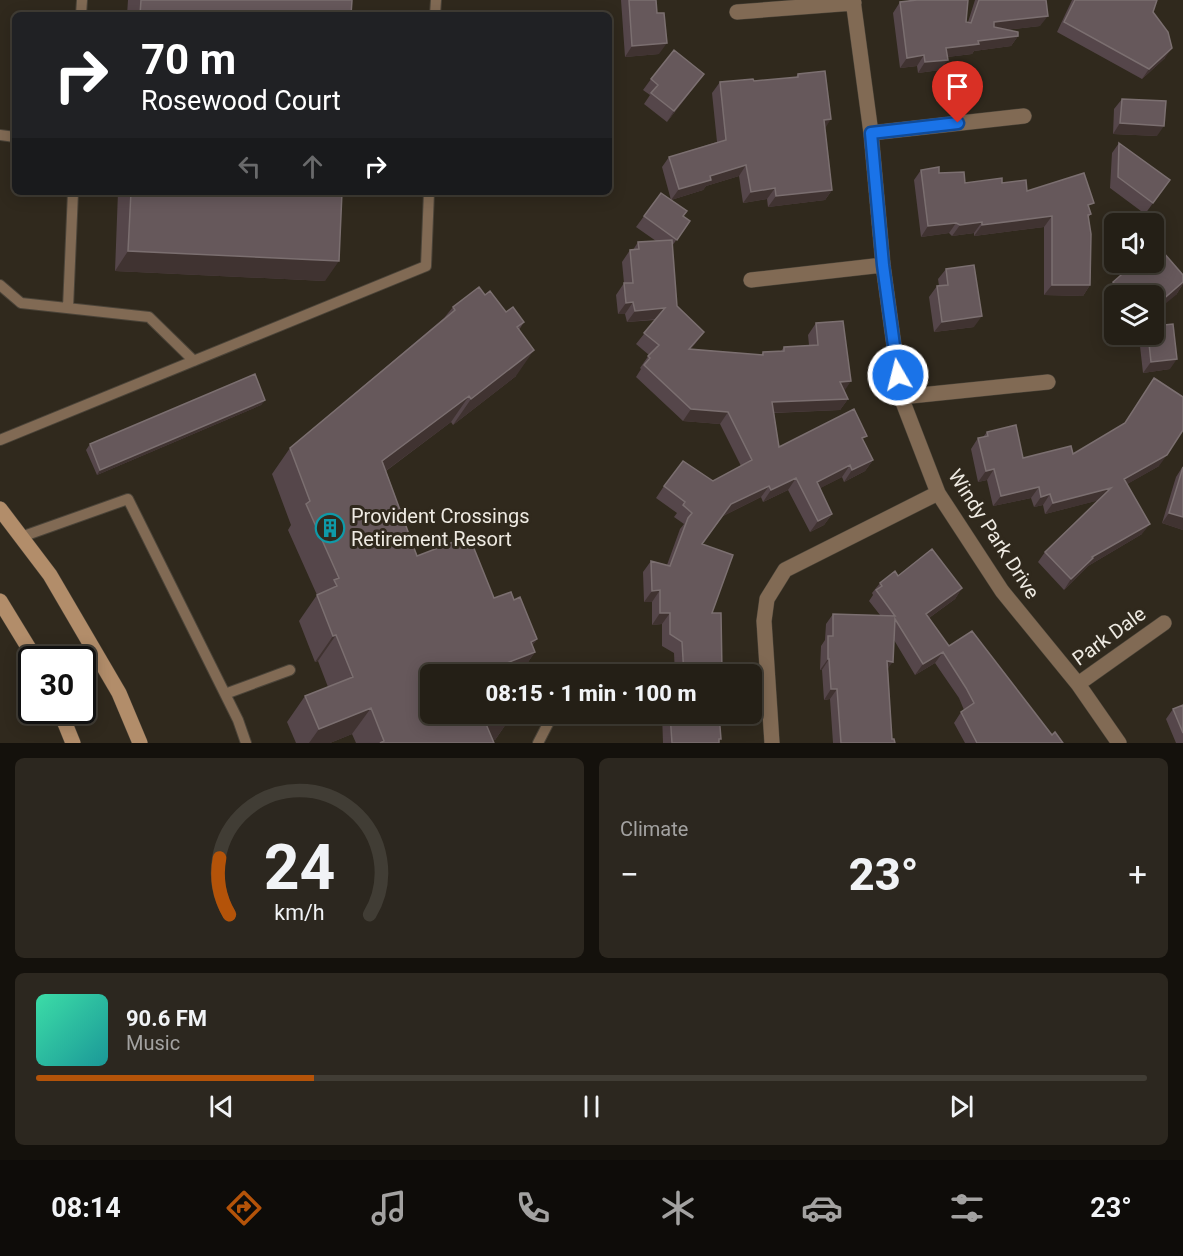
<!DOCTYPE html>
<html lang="en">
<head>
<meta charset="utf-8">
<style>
  body { margin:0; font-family:Roboto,sans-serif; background:#2c271f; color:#f1f3f6; height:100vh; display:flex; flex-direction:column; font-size:22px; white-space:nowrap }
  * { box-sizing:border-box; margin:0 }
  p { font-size:20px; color:#a3a2a1 }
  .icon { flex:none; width:33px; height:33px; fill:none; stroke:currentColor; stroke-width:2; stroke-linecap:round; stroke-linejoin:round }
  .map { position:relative; height:743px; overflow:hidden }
  .side { display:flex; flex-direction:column; gap:15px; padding:15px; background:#14110c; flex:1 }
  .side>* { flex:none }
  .top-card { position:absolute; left:12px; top:12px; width:600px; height:183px; border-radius:9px; box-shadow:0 3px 15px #0003,0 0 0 2px #413d35; background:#202124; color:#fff; overflow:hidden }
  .buttons { position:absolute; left:1104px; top:213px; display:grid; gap:12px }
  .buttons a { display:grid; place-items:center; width:60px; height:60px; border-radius:9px; background:#241f16; box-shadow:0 3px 15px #0003,0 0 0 2px #413d35; font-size:30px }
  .speed { position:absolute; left:18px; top:646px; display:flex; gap:12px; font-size:30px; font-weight:700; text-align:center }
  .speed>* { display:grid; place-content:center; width:78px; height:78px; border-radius:50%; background:#241f16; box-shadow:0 3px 15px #0003,0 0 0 2px #413d35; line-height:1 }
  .speed .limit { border:3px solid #111; border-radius:9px; background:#fff; color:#111 }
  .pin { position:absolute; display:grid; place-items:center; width:51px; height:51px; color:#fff; margin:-62px -26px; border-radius:50% 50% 50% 0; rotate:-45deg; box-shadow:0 0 6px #0007 }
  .pin .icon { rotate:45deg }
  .me { position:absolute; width:66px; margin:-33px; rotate:352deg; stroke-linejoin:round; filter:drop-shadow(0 0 4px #0008) }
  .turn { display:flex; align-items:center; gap:21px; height:126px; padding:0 30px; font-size:27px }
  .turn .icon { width:78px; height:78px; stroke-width:2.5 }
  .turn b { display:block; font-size:42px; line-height:51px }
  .lanes { display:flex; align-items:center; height:57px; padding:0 30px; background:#0003; justify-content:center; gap:30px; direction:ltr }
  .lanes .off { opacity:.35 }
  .big { font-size:45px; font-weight:800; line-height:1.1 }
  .side .tile { flex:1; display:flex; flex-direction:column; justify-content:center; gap:9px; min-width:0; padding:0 21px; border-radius:9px; background:#2c271f }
  .side .dial { align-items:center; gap:0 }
  .dial svg { height:156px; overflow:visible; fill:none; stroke:#413d35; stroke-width:7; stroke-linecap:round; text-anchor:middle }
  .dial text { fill:#f1f3f6; stroke:none }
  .song { display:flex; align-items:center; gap:18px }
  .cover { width:72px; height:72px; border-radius:9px; background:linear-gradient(135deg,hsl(160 70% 55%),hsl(180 70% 35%)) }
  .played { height:6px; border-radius:3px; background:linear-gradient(90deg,#b45309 25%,#413d35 25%) }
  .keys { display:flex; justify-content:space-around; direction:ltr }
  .heat { display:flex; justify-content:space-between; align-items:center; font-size:33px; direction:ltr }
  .side .tiles { flex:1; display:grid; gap:15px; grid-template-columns:1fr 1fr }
  .tile:last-child { grid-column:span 2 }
  .trip { position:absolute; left:420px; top:664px; width:342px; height:60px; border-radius:9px; background:#241f16; box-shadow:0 3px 15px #0003,0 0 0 2px #413d35; font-weight:800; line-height:60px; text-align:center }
  .tab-bar { display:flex; height:96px; justify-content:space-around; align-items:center; background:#0e0c09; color:#a3a2a1 }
  .tab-bar .icon { width:42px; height:42px }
  .tab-bar .selected { color:#b45309 }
  .tab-bar b { font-size:27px; color:#f1f3f6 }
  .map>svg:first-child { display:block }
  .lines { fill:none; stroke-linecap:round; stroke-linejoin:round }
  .lane-casing { stroke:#4b4439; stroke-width:12 }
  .street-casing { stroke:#4b4439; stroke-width:16 }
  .secondary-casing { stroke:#4b4439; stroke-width:16 }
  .lane { stroke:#816a54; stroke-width:10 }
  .street { stroke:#816a54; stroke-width:15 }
  .secondary { stroke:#b28d6a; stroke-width:15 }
  .wall { fill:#55464a }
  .shaded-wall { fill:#403331 }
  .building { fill:#66585b; stroke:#7b6f70; stroke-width:1.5 }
  .route-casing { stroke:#114b97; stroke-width:15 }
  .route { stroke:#1a73e8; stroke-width:10 }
  .labels { text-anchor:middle; stroke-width:6; stroke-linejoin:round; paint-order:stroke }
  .poi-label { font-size:20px; fill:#eeeae2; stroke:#30291d; text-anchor:start }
  .street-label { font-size:20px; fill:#eeeae2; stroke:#30291d }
</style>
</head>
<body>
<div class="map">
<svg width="1183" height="743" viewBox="0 0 1183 743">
  <rect width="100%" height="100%" fill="#30291d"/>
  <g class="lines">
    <!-- lane casing -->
    <g class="lane-casing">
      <path id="lane" d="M81,15L82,0
        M435,15L436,0
        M0,135L15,137
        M0,285L21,303L149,317L194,361
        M68,308L73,192
        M0,440L426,266L429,192
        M21,537L128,499L238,720L246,743
        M225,694L290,670
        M538,743L553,714"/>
    </g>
    <!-- street casing -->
    <g class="street-casing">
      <path id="street" d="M853,0L871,133L883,265L901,397L938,493L1002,591L1078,684L1119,743
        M737,12L854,3
        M871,133L1024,116
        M751,280L883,265
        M901,397L1048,382
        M1078,684L1164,623
        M772,743L764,621L767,599L785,570L938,493"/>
    </g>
    <!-- secondary casing -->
    <g class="secondary-casing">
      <path id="secondary" d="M0,509L50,575L119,693L140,743
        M0,601L36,660
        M60,711L73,743"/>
    </g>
    <!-- lane -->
    <use href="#lane" class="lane"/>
    <!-- street -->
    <use href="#street" class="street"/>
    <!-- secondary -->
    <use href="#secondary" class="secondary"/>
  </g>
  <!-- wall -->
  <path class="wall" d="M128,0H352L351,15H127Z
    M621,0H656L659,54L625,57Z
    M908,0H968L966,22H968L975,0H1046L1040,26L1006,30L1018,36L1011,46L974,51L972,54L947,57L940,70L918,73L917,66L900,68L893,13L900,2L909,1Z
    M1072,0H1157L1153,12L1165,58L1142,79L1057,32Z
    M704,74L667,122L644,104L650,95L643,90L651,79Z
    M798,74L825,128L832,190L825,200L768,207L767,199L743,203L739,176L706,186L703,190L671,200L662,167L669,157L717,142L712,93L720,82L754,81L795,78Z
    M1122,99L1157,136L1113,134L1114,109Z
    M1119,143L1170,180L1145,214L1110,188L1112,153Z
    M921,170L939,173L965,183H1002L1027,191L1090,210L1091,214L1088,218L1090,285L1083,296L1044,295V227L974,236V233L952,236L949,233L921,237L914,180Z
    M118,192H342L325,281L115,271Z
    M661,193L683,216L690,221L672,246L677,306L704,332L691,349L761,355L763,352L781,351L784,347L809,345L808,335L816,323L848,399L840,410L774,413L779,447L863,441L873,460L865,471L844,482L842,477L820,488L832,514L824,525L810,532L788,490L763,502L761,497L723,516L702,544L721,675H675L674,653L662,646V624L652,625V602H644L643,572L651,561L667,565L680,529L684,524L674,517L677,513L656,498L664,486L713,481L741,466L720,424L683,421L636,377L641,369L640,368L649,355L636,344L655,320L627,322L625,314H618L616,295L624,283L622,262L630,250H633L638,242L656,241L636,227Z
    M946,269L974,327L934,332L929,297L937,286H939L938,279Z
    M1183,275V284L1176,295L1114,296V312L1102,298L1113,282Z
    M485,295L506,312L524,322L519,330L516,376L453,425L451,422L386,471L417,556L494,598L514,600L537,639L532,646L535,652L519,675H430L513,714L495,740H493L494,743H356L352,734L330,743H296L287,722L305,696L328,687L318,661L315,662L299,621L317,595L288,530L291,525L272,474L290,448L444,318L453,307Z
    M1141,334H1154L1170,369L1143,373L1139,337Z
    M1154,378L1159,466L1127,484L1142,534L1088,566L1064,590L1038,562L1045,552L1099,500L1045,514L1043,505L1034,507L1031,498L993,506L987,480L978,482L971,449L978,438L983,437L987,432L1023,458L1073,454L1124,424Z
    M265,400L261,405L97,475L86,450L90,444Z
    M1183,466V530L1162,523L1176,477Z
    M898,576L962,588L955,599L929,618L949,646L1052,735L1063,743H965L954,723L961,712L964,710L959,698L935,663L915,675L894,640L888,669L892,739L895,743H833L830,699L824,700L822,670H820L821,646L825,640L826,624L833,614L880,615L869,601L873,595L872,593L880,583Z
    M1183,705V743H1176L1166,719L1173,709Z
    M662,714H719V743H663Z"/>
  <!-- shaded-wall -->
  <path class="shaded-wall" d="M1048,16L1040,26L986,32L994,22Z
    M1018,36L1011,46L974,51L972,54L939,58L946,48L978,41Z
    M667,43L659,54L625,57L632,46Z
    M1172,48L1165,58L1142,79L1149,69Z
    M924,55L917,66L900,68L907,58Z
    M948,60L940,70L918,73L925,62Z
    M704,74L696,85L667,122L674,111Z
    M831,119L824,130V120Z
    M1120,123L1164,126L1157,136L1113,134Z
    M746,165L739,176L706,186L703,190L671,200L679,189L710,176Z
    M775,188L767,199L743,203L751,192Z
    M832,190L825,200L768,207L776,196Z
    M1052,216L1044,227L974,236L982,225Z
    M982,222L974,233L952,236L960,225Z
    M956,223L949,233L921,237L928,226Z
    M128,251L339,261L325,281L115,271Z
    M1183,282V284L1176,295L1154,313V307Z
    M1052,285H1090L1083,296L1044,295Z
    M633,302L625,314H618L626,303Z
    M665,308L657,319L627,322L635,311Z
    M982,316L974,327L934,332L942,322Z
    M704,332L696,343L680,361L689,349Z
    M534,350L516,376L453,425L471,399Z
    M1177,359L1170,369L1143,373L1151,362Z
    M851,381L843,393L840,382Z
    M469,396L451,422L364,487L382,461Z
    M848,399L840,410L764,413L772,402Z
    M265,400L261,405L97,475L100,470Z
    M691,409L728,412L720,424L683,421Z
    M1167,455L1159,466L1117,490L1124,479Z
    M873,460L865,471L844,482L852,470Z
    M850,465L842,477L809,494L817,482Z
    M994,469L987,480L978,482L986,471Z
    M796,478L788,490L763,502L771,490Z
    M769,486L761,497L723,516L731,504Z
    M1039,487L1031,498L993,506L1001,496Z
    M1111,488L1104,499L1045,514L1053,503Z
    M1050,494L1043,505L1034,507L1041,497Z
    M1169,513L1183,517V530L1162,523Z
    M832,514L824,525L810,532L818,521Z
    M1150,524L1142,534L1088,566L1064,590L1071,579L1092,557Z
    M962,588L955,599L919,625L926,614Z
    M660,590L652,602H644L652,591Z
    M660,613H670L662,624L652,625Z
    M336,635L318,661L315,662L333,636Z
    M537,639L526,655L535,652L519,675H489L494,668L531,642Z
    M943,652L935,663L915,675L923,664Z
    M828,659H829L822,670H820Z
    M887,661L893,662L885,672Z
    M831,689H837L830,699L824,700Z
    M371,708L352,734L330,743H309L319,729Z
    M513,714L495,740L487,743L486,724Z"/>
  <!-- building -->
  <path class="building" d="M141,0H352L351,15H140Z
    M629,0H656L657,13H664L667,43L632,46Z
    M917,0H968L966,22L971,23L979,0H1046L1048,16L994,22V27L1018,32V36L978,41L979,44L946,48L948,60L925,62L924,55L907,58L900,2Z
    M1075,0H1157L1153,12L1168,32L1172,48L1149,69L1064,22Z
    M674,50L704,74L674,111L651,93L658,85L651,79Z
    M825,71L831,119L824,120L832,190L776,196L775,188L751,192L746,165L710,176L711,180L679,189L669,157L726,140L720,82L753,79L754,81L798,77V74Z
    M1122,99L1166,101L1164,126L1120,123Z
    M1119,143L1170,180L1153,203L1118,177Z
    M939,167V173L964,172L965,183L1002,178V183L1026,180L1027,191L1084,173L1094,203L1088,205L1091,214L1088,215L1091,234L1090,285H1052V216L982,225V222L960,225L956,223L928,226L921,170Z
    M131,192H342L339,261L128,251Z
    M661,193L687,211L683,216L690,221L677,240L644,216Z
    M672,240L677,306L704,332L689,349L763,355V352L784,351V347L818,345L816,323L843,321L851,381L840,382L848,399L772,402L779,447L854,409L867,436L862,438L873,460L852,470L850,465L817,482L832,514L818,521L796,478L771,490L769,486L731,504L702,544L733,555L712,613H721L722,672H720L721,675H684L682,642L670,634V613H660V590L652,591L651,561L670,566L688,518L692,513L683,505L685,502L664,486L683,461L713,481L752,460L728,412L691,409L644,365L650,358L648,356L659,345L644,333L665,308L635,311L633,302L626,303L624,283H633L630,250L639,249L638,242Z
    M1157,245L1183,275V282L1154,307V296H1124L1113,282L1136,262H1154V248Z
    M974,265L982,316L942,322L937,286L948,285L946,269Z
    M479,287L485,295L490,291L506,312L513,307L524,322L517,327L534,350L471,399L469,396L382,461L417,556L469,536L494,598L511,592L514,600L520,597L537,639L531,642L535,652L494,668L497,675H430V714H512L486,724L494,743H380L384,741L371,708L319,729L305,696L353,677L336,635L333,636L317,595L337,586L334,580L339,578L306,504L310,501L290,448L455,310L453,307Z
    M1173,324L1177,359L1151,362L1148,334H1154V326Z
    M255,374L265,400L100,470L90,444Z
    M1154,378L1183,397V430L1167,455L1124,479L1150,524L1092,557L1093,558L1071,579L1045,552L1111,488L1053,503L1050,494L1041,497L1039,487L1001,496L994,469L986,471L978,438L988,436L987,432L1016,425L1023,458L1071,446L1073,454L1125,423Z
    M1183,467V517L1169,513Z
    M932,549L962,588L926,614L949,646L972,631L1052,735L1055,732L1063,743H977L961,712L974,703L966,688L943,652L923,664L895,619L893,662L887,661L892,739H894L895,743H841L837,689H831L829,659H828V636H833V614L895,616L876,590L882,586L880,583L895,571L898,576Z
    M1183,705V733L1173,709Z
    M670,714H719L721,739H719V743H672Z"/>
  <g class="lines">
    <!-- route casing -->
    <g class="route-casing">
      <path id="route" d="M898,375L883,265L871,133L958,123"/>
    </g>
    <!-- route -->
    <use href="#route" class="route"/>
  </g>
  <!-- icons -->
  <defs>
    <g id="building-ring" transform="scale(1.5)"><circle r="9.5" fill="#30291d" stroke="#0f9aa8" stroke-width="1.5"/><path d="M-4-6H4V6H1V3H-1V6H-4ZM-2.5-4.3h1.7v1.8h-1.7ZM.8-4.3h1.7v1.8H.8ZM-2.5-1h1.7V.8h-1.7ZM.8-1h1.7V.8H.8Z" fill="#0f9aa8"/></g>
  </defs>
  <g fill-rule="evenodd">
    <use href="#building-ring" x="330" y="528"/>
  </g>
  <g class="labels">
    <!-- poi labels -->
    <g class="poi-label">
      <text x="351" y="523">Provident Crossings<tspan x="351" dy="23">Retirement Resort</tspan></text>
    </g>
    <!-- street labels -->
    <g class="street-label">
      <text transform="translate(994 534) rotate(57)" y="7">Windy Park Drive</text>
      <text transform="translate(1109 636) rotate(-36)" y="7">Park Dale</text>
    </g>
  </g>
</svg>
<div class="buttons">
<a><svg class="icon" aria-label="sound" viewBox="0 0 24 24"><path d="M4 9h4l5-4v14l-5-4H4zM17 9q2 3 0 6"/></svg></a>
<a><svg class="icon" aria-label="layers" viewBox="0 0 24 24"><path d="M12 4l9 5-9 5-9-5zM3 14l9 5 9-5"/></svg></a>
</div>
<div class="speed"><div class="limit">30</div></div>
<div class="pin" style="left:958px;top:123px;background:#d93025"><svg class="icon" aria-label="arrive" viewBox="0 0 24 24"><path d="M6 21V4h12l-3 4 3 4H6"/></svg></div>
<svg class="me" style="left:898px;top:375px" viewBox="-20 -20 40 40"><circle r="17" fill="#1a73e8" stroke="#fff" stroke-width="3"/><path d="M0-11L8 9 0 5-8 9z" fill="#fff"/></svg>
<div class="trip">08:15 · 1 min · 100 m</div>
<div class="top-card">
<div class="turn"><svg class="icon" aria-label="right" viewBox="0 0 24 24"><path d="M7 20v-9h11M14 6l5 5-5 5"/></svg><div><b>70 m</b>Rosewood Court</div></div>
<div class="lanes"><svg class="icon off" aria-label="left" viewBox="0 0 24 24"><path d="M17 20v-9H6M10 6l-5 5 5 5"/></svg><svg class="icon off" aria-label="ahead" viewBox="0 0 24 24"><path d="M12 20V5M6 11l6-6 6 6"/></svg><svg class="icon" aria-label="right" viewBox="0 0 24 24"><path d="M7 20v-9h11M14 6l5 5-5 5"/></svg></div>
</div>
</div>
<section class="side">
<div class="tiles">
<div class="tile dial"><svg viewBox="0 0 100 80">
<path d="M14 69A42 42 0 1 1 86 69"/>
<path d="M14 69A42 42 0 0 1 9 40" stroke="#b45309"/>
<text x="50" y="56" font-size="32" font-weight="700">24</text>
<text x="50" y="72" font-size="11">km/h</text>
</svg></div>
<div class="tile"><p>Climate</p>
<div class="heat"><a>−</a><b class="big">23°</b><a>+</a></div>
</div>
<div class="tile">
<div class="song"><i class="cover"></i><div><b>90.6 FM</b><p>Music</p></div></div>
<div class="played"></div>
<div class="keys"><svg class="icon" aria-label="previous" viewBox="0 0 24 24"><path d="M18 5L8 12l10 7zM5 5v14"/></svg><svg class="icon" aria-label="pause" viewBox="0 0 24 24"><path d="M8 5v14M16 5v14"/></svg><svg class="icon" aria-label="next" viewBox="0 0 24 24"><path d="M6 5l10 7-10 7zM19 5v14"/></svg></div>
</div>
</div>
</section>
<nav class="tab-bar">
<b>08:14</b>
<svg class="icon selected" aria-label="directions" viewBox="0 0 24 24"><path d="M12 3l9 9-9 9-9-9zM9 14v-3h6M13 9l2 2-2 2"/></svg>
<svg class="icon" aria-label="music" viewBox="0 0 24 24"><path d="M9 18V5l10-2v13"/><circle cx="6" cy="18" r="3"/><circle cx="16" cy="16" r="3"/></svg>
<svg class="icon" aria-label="phone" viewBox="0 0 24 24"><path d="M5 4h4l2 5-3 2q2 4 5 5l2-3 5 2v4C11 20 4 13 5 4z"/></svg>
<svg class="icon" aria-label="climate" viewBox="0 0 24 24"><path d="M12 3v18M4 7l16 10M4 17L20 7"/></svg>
<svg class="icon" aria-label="car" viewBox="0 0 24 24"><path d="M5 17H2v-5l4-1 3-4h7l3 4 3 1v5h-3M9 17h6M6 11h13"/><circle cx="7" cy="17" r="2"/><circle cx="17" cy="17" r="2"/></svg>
<svg class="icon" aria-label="filters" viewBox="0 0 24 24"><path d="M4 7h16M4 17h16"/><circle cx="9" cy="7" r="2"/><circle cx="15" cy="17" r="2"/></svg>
<b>23°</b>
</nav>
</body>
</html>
